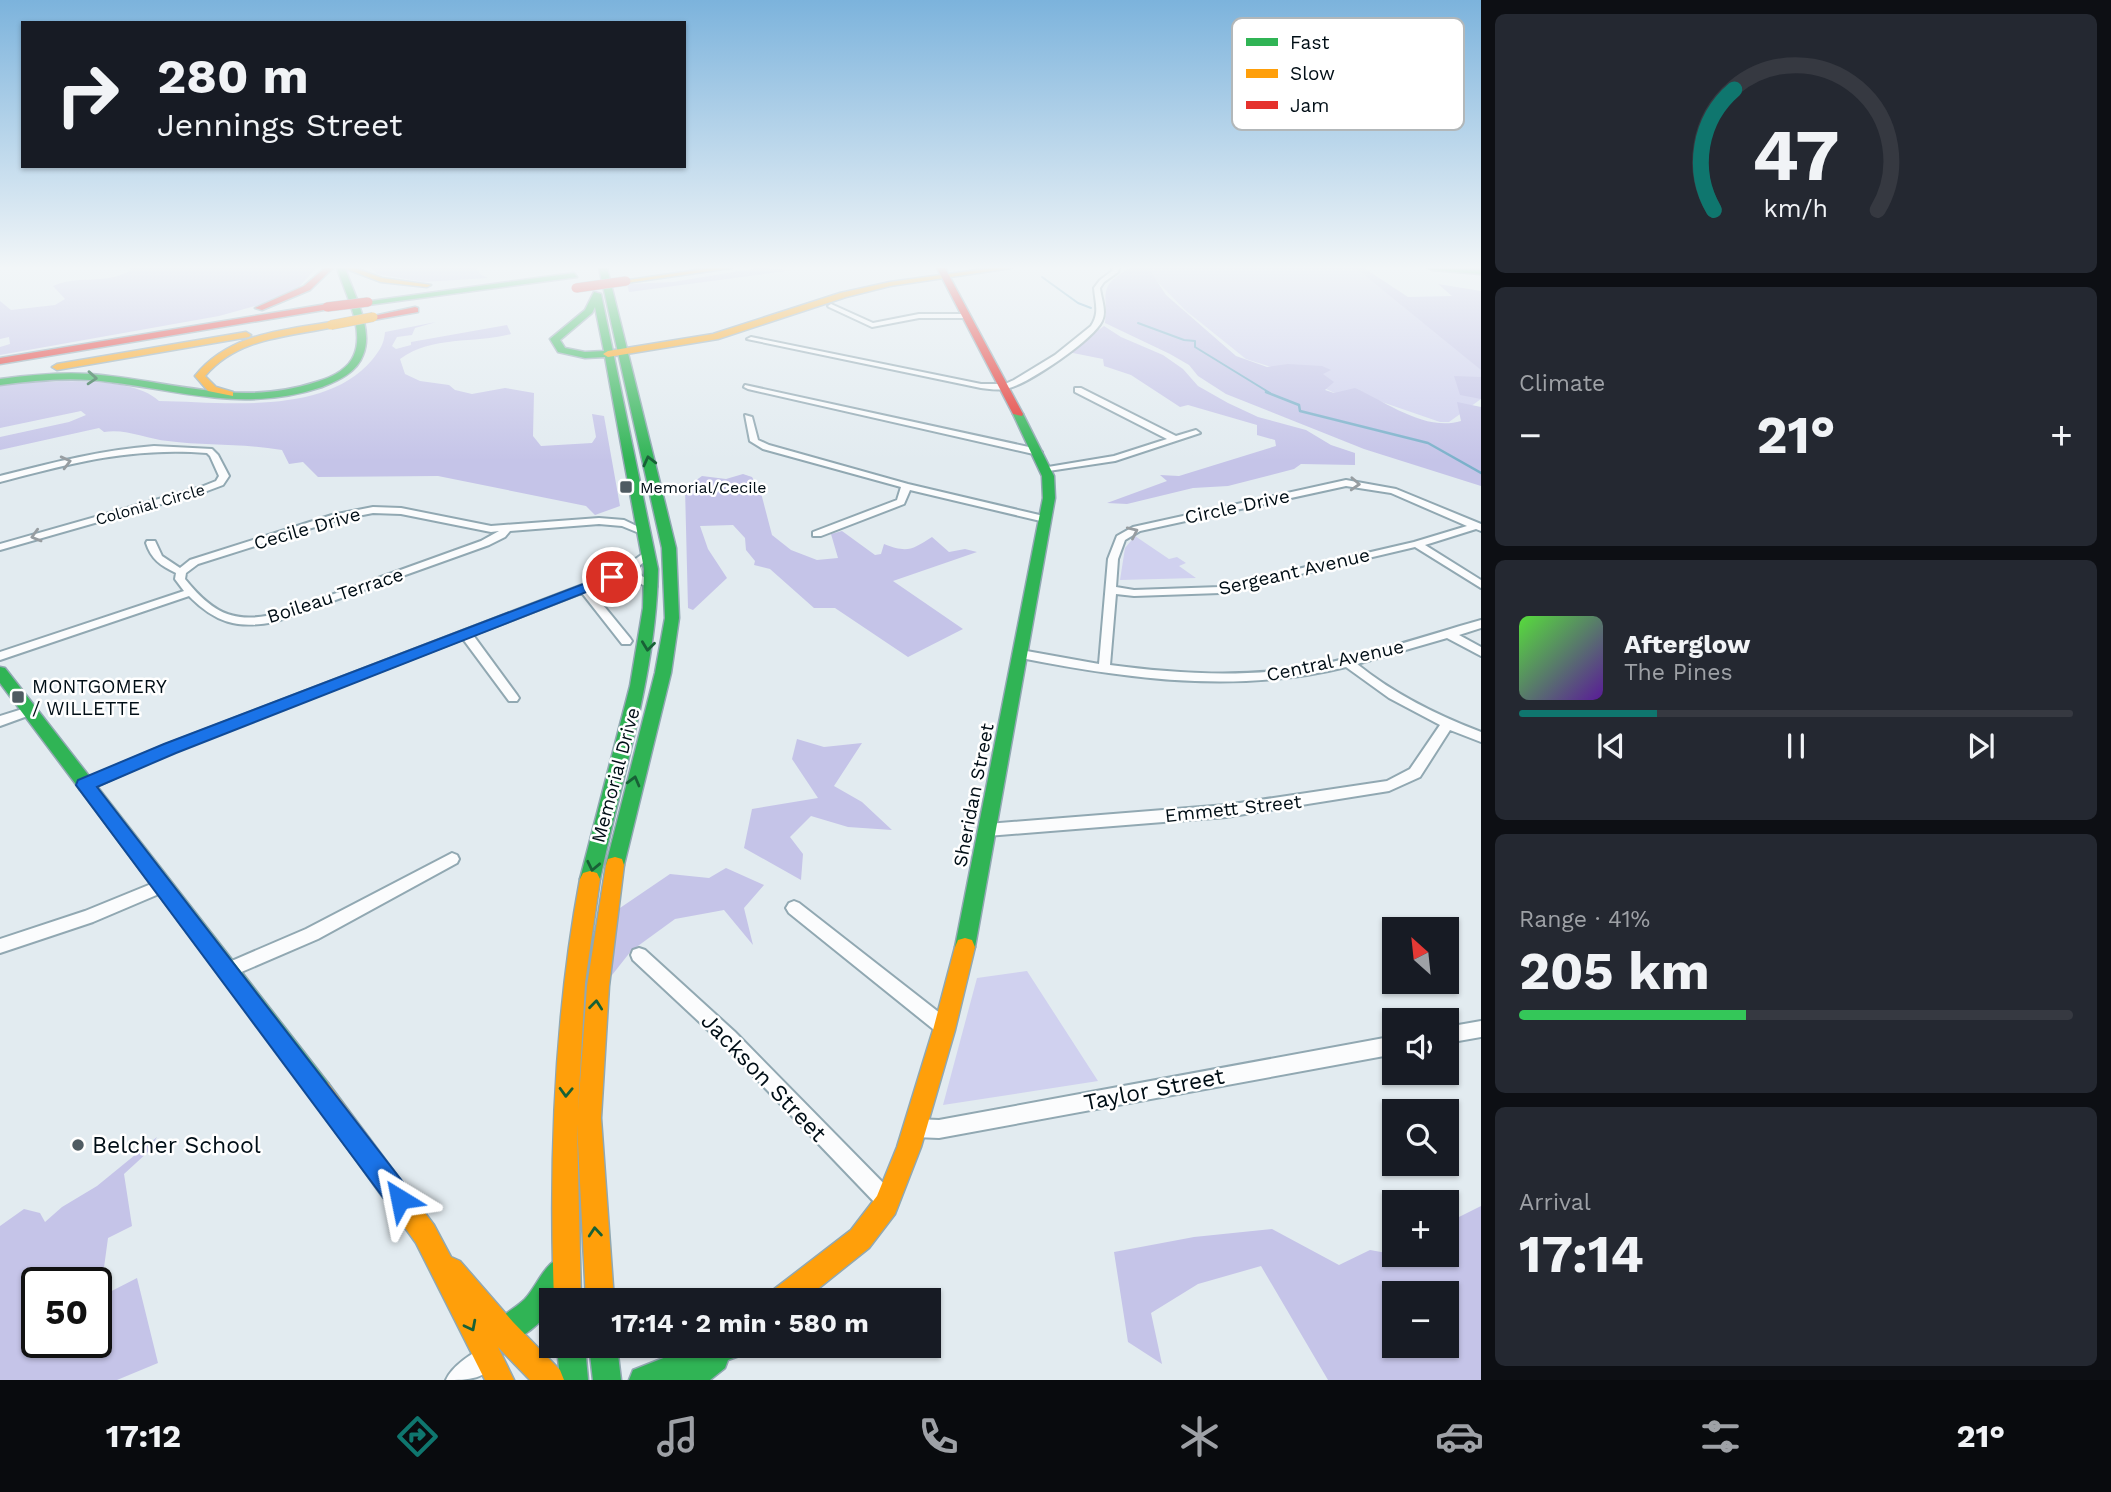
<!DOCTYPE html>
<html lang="en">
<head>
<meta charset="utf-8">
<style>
  body { margin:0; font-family:"Work Sans",sans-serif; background:#242831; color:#f1f3f6; height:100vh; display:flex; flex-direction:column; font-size:26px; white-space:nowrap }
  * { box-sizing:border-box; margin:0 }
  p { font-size:23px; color:#9ea1a6 }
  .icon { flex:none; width:38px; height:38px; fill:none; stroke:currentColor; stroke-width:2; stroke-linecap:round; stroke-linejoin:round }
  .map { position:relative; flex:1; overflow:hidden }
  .details { display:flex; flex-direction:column; gap:14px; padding:14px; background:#0d0f14; width:630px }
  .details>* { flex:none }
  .top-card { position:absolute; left:21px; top:21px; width:665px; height:147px; border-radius:0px; box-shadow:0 2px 5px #0004; background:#171b24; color:#f1f3f6; overflow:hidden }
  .needle { width:46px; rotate:333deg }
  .fabs { position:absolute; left:1382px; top:917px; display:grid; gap:14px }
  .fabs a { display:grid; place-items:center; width:77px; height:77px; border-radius:0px; background:#171b24; box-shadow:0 2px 5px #0004; font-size:35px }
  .speed { position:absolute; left:21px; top:1267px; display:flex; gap:14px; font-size:35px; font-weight:700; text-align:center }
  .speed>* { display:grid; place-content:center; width:91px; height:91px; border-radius:50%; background:#171b24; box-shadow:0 2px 5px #0004; line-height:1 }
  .speed .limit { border:4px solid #111; border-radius:10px; background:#fff; color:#111 }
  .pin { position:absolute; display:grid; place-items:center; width:60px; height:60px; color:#fff; margin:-30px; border:4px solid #fff; border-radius:50%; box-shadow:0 2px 7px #0007 }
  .me { position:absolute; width:77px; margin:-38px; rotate:325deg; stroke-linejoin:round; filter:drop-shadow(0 0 5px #0008) }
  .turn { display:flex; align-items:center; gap:24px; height:147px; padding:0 21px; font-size:32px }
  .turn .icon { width:91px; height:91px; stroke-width:2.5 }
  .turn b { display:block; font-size:49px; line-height:60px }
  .big { font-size:52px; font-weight:700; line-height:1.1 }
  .details .widget { flex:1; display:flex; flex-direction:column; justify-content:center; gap:10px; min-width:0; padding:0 24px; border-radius:10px; background:#242831 }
  .details .dial { align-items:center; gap:0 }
  .dial svg { height:182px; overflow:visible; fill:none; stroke:#363941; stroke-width:7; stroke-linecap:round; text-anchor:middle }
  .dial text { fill:#f1f3f6; stroke:none }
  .song { display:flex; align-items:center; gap:21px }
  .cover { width:84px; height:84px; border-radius:10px; background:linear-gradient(135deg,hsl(110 70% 55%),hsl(270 70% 35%)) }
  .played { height:7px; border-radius:4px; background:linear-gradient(90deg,#0f766e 25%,#363941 25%) }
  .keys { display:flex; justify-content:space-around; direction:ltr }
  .heat { display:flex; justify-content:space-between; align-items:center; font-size:38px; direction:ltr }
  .charge { height:10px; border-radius:5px; background:linear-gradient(90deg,#34c759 41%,#363941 0) }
  .trip { position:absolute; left:539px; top:1288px; width:402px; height:70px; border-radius:0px; background:#171b24; box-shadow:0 2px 5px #0004; font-weight:700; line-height:70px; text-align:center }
  .tabs { display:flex; height:112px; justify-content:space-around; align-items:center; background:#090b0e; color:#9ea1a6 }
  .tabs .icon { width:49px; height:49px }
  .tabs .current { color:#0f766e }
  .tabs b { font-size:32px; color:#f1f3f6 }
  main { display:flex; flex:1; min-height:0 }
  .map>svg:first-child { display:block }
  .green { fill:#d0d1ef }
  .forest { fill:#c5c4e8; fill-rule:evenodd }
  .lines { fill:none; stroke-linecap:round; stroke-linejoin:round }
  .stream-far1 { stroke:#7bb1ca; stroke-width:2 }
  .stream { stroke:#7bb1ca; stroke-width:2.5 }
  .street-casing { stroke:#91a8b2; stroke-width:4 }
  .fast-casing { stroke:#91a8b2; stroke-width:3 }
  .slow-casing { stroke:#91a8b2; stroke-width:3 }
  .jam-casing { stroke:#91a8b2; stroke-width:3 }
  .street { fill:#fbfcfd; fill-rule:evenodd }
  .fast { fill:#30b455; fill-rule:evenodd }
  .slow { fill:#ff9f0a; fill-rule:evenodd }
  .jam { fill:#e5322d; fill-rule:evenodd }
  .slow-bridge-casing { stroke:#91a8b2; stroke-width:10; stroke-linecap:butt }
  .jam-bridge-casing { stroke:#91a8b2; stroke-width:10; stroke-linecap:butt }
  .slow-bridge { stroke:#ff9f0a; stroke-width:9 }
  .jam-bridge { stroke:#e5322d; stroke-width:9 }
  .oneway { stroke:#186136 }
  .oneway2 { stroke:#979da1 }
  .route { fill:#1a73e8; stroke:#114b97; stroke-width:2 }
  .poi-dot { fill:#4f5b62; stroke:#fff; stroke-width:2.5 }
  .labels { text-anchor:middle; stroke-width:5; stroke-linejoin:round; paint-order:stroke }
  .far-poi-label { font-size:16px; fill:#000e16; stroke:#fff; text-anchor:start }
  .far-street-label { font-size:16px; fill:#000e16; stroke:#fff }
  .street-label { font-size:19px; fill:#000e16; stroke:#fff }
  .poi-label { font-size:19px; fill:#000e16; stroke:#fff; text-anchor:start }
  .near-street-label { font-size:23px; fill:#000e16; stroke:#fff }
  .near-poi-label { font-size:23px; fill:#000e16; stroke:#fff; text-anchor:start }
  .key { fill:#fff; stroke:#b2b7b9; stroke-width:2 }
  .key-label { font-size:19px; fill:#000e16 }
</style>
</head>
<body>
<main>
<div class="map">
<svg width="1481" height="1380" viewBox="0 0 1481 1380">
  <rect width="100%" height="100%" fill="#e2ebf0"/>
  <!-- green -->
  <path class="green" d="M1144,268H1361L1481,363V399L1449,422H1440L1379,401L1341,396L1294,374L1246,359L1185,310Z
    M1135,536L1169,559L1177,557L1186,563L1179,566L1196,578L1120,580L1125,548Z
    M1027,971L1098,1081L943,1105L977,978Z"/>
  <!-- forest -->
  <path class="forest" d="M129,268H316L299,287L270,302L219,316L0,355V347L10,344L9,337L0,339V301L11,310L55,305L65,299L53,286C76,275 104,285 130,271Z
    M372,268H476L481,275L488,278L423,282L377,274Z
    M758,268L793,270L629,292L627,284L673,282Z
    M1130,268L1149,269L1166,295L1236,356L1267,367L1288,364L1322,366L1331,370L1323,374L1334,382L1325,390L1334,393L1355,388C1386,402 1426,432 1461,421L1457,402L1481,407V486L1364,449L1226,394L1198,376L1189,365L1170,354L1105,323C1108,291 1097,287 1130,268Z
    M1364,268L1408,297L1452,296L1438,284L1481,291V370L1357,269Z
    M436,322L415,328L412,335L397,337L392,346L396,349L411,345V342L507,325L511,334C475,344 432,335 400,359L405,374L420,381L449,385L455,390L472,394L505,388L534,393L533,436L541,446L592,443L596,437L592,414L604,416L620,506L595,515L586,506L438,476L318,477L303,462L289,464L282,450C242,443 206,446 168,441C147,439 125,428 104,432L99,428L0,450V437L69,422L86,415L81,411L0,428V385C39,382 130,373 159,401C224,402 325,416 372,360C380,350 384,344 385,332Z
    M1104,326L1121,337L1163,355L1183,369L1198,386L1228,403L1258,417L1306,430L1331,445L1355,453V465L1301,464L1294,469L1228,486L1193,488L1127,504L1107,503L1167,481L1160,475L1179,476L1276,446L1275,440L1257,435V425L1188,405L1180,407L1131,375L1104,366L1103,359L1068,352Z
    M1454,376L1481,377V399L1460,395Z
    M743,474L752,477L761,493L772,535L791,550L817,560L838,558L831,534L842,531L875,555L881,554L884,544C907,553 912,550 932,537L949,552L965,549L977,552L893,581L963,629L908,657L835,608H814L770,569L754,565L755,561L746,550L745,538L733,525L700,526L708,549L727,578L693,610L688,608L685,488L702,476L726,479Z
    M797,739L824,747L862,743L834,786L862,802L892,830L848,827L811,816L790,837L803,854L801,880L744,848L752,809L818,798L792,759Z
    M726,868L764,885L744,908L753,945L724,910L675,919L631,951L605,984L617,910L670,874L709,878Z
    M157,1137L148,1152L124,1174L132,1226L108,1238L100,1297L137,1278L158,1363L117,1380H0V1226L24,1209L40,1213L45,1222L62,1207L97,1186ZM37,1283H96V1342H37Z
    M1481,1206V1380H1328L1261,1266L1198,1284L1151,1313L1162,1364L1128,1342L1114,1252L1194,1237L1272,1229L1339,1265L1370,1250L1437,1262L1438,1255H1447V1223ZM1447,1293V1346H1395V1293Z"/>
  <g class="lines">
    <!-- stream-far1 -->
    <path class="stream-far1" d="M1042,277L1078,303L1091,308
      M1138,323L1184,340L1195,341V347L1270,393"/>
    <!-- stream -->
    <path class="stream" d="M1266,392L1299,405L1300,411L1428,443L1481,473"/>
    <!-- street casing -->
    <g class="street-casing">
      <path id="street" d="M1113,268H1119L1118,272L1104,282L1100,288C1101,298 1107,311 1102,321C1093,340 1029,383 1009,388C1000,391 990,389 981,388L747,339L751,337L981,384H1005L1014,380L1055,355L1091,326C1100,313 1095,302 1094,288L1100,280L1112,271Z
        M831,304L873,323L919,314H966L969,316L966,318H919L872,327L829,307L828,306Z
        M745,385L1038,449L1042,452L1038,455L748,389L744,387Z
        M1075,388H1081L1176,436L1196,430L1200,433L1115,461L1042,472V468L1114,456L1167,439L1075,392Z
        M745,415L752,417L758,440L769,445L908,484L1048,517L1050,519L1045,522L910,490L904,504L821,536H813V532L897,500L901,487L763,449L750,441Z
        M154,446L212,449L218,455L229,476L223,485L207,491L0,550V544L201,487L216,481L219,476L210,456L207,453C131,447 72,463 0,482V476C51,463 101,450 154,446Z
        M1346,480L1396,489L1481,524V531L1476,529L1425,545L1481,580V588L1415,547L1220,593L1134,596L1116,594L1110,665C1178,674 1245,678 1313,666C1369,655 1425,636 1481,620V628L1459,635L1481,647V656L1447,638L1357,664C1394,694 1437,715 1481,732V742L1450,730L1420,777L1389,791L1226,817L987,836L982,834L980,830L982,826L987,824L1226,805L1387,781L1410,769L1440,725L1389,698L1346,667C1237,694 1128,679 1021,658L1015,654L1021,650L1099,664L1108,559L1117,536L1133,527ZM1346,486L1391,493L1467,526L1414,542L1220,587L1134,590L1116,587L1118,559L1125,540L1140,531Z
        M373,507L401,508L491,526L599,518L624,520L649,532L644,535L622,526L599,524L510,531L505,537L489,545L274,622C237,629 216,623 189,596L0,660V652L184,591L175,579L176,573C161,566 151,559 146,543L147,541H155L162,556L180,568L190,560L332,515ZM373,513L401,514L491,532L499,531L481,541L284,612C237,625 215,616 185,579L186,573L198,564L337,520Z
        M648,550L652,551V555L638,567L627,573L640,575L656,584L657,586L656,588C647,589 643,584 635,581C620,575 604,584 590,589L630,638L632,641L630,644H622L582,593L473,635L517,695L519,698L517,701H509L463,639L175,751L90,789L85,790L80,789L78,785L80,781L165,745L608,575L630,563Z
        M29,707L35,711L33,714L0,726V716Z
        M452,853L457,855L459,859L457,863L318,939L232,976L226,979L220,976L218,971L220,966L306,929Z
        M161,880L166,881L169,886L166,891L93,922L0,953V939L85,911Z
        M794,901L799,903L950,1021L953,1027L950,1033L944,1035L938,1033L789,913L786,908L789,903Z
        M639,948L645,950L735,1032L894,1194L897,1201L894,1208L887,1211L880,1208L723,1044L633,960L631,955L633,950Z
        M1481,1021V1037L1447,1043V1027Z
        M1395,1036V1054L939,1138L914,1137L907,1135L905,1128L907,1121L914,1119L939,1120Z
        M487,1346L495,1349L498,1357C488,1380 468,1380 446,1380C452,1366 473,1352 487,1346Z"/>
    </g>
    <!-- fast casing -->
    <g class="fast-casing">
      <path id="fast" d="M337,268H345C353,293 374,329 363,355C357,372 338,381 322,387C237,415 174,387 90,380C60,378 30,381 0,385V379C30,375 60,372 90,374C169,380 237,408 316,382C330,378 348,370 354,355C365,329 345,293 337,268Z
        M599,268H607L676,548L679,618L671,673L624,865L622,871L615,873L608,871L606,865L655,673L665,618L662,548Z
        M1428,268L1481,270V274L1432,270Z
        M574,273L577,277L368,305L364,302Z
        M594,292L601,294L658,569C656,676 622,775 600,879L597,885L590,887L583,885L580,879L630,686L643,608L644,569L605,357L585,358L558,352L550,339L585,310ZM595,307L604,351L585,352L565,348L560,340L592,313Z
        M1018,411L1023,414L1054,476L1055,498L975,947L972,954L965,956L958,954L955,947L1043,498L1042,476L1013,414Z
        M0,667L5,668L328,1083L332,1091L328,1099L320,1103L312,1099L0,683Z
        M560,1258L569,1262L573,1271L558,1300H551V1310C538,1326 522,1338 503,1346L493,1342L489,1332C495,1317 513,1311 525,1299C537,1286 544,1264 560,1258Z
        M557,1346H585L588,1380H560Z
        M589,1346H617L621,1380H593Z
        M694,1346H743L739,1356L728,1360L725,1368L710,1380H629L633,1370Z"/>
    </g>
    <!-- slow casing -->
    <g class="slow-casing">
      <path id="slow" d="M344,268H355L382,278L431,285L427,287L381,282Z
        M711,268H731L626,283L622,281Z
        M992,268H1011L890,286L846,297L718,339L608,357L603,354L608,351L713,334L840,293L890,282Z
        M331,322L335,325L334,327C288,337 238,337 205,376L216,387L233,392V396L208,391L195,376C228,334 282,330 331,322Z
        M246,332L251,335L249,337L57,370L52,367L57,364Z
        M615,857L622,859L624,865L609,986L601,1118L614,1300H586L577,1124L581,1300H554C549,1159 554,1018 580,879L583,873L590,871L597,873L600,879L585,983L578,1111L587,986L606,865L608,859Z
        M965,938L972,940L975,947L955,1030L921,1147L895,1214L869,1248L804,1300H770L773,1290L851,1230L877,1196L897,1147L933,1030L955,947L958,940Z
        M320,1079L328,1083L434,1225L451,1257L460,1261L513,1322L560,1370L564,1380H530L498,1347L514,1380H485L416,1243L312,1099L308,1091L312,1083Z"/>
    </g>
    <!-- jam casing -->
    <g class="jam-casing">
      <path id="jam" d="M325,268H333L310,290L262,310L255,308L304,286Z
        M937,268H945L1023,414L1022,416L1013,414Z
        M327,304L330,305V309L0,364V358Z
        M415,307L418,308V312L373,320L369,317Z"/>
    </g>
    <!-- street -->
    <use href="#street" class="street"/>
    <!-- fast -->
    <use href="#fast" class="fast"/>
    <!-- slow -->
    <use href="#slow" class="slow"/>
    <!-- jam -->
    <use href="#jam" class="jam"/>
    <!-- slow-bridge casing -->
    <g class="slow-bridge-casing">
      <path id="slow-bridge" d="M331,325L373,317"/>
    </g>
    <!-- jam-bridge casing -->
    <g class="jam-bridge-casing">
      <path id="jam-bridge" d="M576,288L626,281
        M327,307L368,302"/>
    </g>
    <!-- slow-bridge -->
    <use href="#slow-bridge" class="slow-bridge"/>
    <!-- jam-bridge -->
    <use href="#jam-bridge" class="jam-bridge"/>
  </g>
  <!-- one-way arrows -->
  <defs><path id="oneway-chevron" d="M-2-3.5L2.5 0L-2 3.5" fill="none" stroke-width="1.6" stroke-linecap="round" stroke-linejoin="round" transform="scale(1.75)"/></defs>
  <g class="oneway">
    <use href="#oneway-chevron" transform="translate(92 378) rotate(4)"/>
    <use href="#oneway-chevron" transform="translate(649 461) rotate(-104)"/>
    <use href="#oneway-chevron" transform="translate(648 646) rotate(97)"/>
    <use href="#oneway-chevron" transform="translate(634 781) rotate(-75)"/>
    <use href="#oneway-chevron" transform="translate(593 866) rotate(102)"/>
    <use href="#oneway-chevron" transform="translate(596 1005) rotate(-84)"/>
    <use href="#oneway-chevron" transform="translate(566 1092) rotate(92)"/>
    <use href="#oneway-chevron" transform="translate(595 1232) rotate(-95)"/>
    <use href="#oneway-chevron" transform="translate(471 1326) rotate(63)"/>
  </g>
  <g class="oneway2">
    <use href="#oneway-chevron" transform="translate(66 462) rotate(-14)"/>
    <use href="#oneway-chevron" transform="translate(1355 484) rotate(3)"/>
    <use href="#oneway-chevron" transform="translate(1133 532) rotate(-25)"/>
    <use href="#oneway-chevron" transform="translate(36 536) rotate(164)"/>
  </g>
  <!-- sky -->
  <linearGradient id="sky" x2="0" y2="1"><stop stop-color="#7cb3dc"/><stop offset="0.58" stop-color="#f2f6f8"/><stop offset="1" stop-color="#f2f6f8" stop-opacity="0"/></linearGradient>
  <rect width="1481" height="461" fill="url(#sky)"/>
  <!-- route -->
  <path class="route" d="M612,573L619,577L617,580L176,753L97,787L409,1190L412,1199L409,1208L400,1212L391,1208L76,785L78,780L164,744Z"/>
  <!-- markers -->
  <g class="poi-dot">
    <rect x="619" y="480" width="14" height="14" rx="3.5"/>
    <rect x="11" y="690" width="14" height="14" rx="3.5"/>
    <circle cx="78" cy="1145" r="7"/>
  </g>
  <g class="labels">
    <!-- far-poi labels -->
    <g class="far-poi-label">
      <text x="640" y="493">Memorial/Cecile</text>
    </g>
    <!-- far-street labels -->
    <g class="far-street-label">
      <text transform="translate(150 504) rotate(-16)" y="6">Colonial Circle</text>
    </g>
    <!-- street labels -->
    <g class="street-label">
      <text transform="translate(1237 506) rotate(-12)" y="7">Circle Drive</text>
      <text transform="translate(307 528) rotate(-16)" y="7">Cecile Drive</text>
      <text transform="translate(1294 571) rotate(-13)" y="7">Sergeant Avenue</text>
      <text transform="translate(335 595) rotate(-18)" y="7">Boileau Terrace</text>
      <text transform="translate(1335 660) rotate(-12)" y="7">Central Avenue</text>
      <text transform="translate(615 775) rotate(-75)" y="7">Memorial Drive</text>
      <text transform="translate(973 795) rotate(-79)" y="7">Sheridan Street</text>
      <text transform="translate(1233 808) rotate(-6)" y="7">Emmett Street</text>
    </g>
    <!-- poi labels -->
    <g class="poi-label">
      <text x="32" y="693">MONTGOMERY<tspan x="32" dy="22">/ WILLETTE</tspan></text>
    </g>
    <!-- near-street labels -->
    <g class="near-street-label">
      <text transform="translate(764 1077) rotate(46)" y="8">Jackson Street</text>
      <text transform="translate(1154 1089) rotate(-11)" y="8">Taylor Street</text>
    </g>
    <!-- near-poi labels -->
    <g class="near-poi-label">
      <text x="92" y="1153">Belcher School</text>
    </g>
  </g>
  <!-- legend -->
  <rect x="1232" y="18" width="232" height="112" rx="10" class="key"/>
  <rect x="1246" y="38" width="32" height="8" fill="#30b455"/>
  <rect x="1246" y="69" width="32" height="9" fill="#ff9f0a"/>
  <rect x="1246" y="101" width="32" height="8" fill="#e5322d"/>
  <g class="key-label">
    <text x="1290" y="49">Fast</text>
    <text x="1290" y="80">Slow</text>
    <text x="1290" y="112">Jam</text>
  </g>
</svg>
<div class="fabs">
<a><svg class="needle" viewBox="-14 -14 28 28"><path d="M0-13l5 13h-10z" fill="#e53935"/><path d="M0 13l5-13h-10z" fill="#9ea1a6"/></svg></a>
<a><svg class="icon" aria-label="sound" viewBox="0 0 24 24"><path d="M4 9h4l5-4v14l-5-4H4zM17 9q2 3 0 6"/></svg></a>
<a><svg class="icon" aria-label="search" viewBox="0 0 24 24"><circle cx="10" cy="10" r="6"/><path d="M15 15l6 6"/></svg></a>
<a>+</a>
<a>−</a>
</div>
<div class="speed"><div class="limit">50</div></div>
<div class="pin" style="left:612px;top:577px;background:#d93025"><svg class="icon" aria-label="arrive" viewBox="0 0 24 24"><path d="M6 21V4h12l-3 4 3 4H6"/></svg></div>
<svg class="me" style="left:400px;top:1199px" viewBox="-20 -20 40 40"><path d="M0-17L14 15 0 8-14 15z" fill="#1a73e8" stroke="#fff" stroke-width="4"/></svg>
<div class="trip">17:14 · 2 min · 580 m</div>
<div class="top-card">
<div class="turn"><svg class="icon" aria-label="right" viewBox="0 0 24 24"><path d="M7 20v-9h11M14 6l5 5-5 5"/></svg><div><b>280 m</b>Jennings Street</div></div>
</div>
</div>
<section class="details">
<div class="widget dial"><svg viewBox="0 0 100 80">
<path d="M14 69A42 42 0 1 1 86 69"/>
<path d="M14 69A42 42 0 0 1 23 16" stroke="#0f766e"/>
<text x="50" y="56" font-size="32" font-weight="700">47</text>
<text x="50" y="72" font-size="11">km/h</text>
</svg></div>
<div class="widget"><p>Climate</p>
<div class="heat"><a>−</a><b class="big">21°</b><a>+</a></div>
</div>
<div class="widget">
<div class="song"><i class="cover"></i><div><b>Afterglow</b><p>The Pines</p></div></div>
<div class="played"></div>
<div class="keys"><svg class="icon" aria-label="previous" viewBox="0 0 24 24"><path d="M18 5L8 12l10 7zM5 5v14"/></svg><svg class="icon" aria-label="pause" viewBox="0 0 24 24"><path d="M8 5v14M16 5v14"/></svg><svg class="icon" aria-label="next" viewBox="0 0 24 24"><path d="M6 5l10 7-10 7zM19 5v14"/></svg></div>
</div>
<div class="widget"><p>Range · 41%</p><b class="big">205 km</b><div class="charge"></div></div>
<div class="widget"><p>Arrival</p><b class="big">17:14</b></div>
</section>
</main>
<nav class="tabs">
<b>17:12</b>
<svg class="icon current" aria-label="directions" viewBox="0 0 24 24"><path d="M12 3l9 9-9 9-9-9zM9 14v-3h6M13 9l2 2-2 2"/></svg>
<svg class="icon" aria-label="music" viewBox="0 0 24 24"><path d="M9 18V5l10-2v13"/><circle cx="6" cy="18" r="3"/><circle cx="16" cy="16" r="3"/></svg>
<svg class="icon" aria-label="phone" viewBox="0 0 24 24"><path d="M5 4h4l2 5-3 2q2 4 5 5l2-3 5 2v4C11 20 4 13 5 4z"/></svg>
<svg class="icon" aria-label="climate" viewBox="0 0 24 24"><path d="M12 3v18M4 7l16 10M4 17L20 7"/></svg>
<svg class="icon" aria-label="car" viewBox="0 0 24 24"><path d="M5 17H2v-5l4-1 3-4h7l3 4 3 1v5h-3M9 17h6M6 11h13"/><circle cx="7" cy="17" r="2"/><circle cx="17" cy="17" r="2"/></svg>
<svg class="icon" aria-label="filters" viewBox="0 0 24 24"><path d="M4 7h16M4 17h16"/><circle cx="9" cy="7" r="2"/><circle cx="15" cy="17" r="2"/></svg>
<b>21°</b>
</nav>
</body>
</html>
